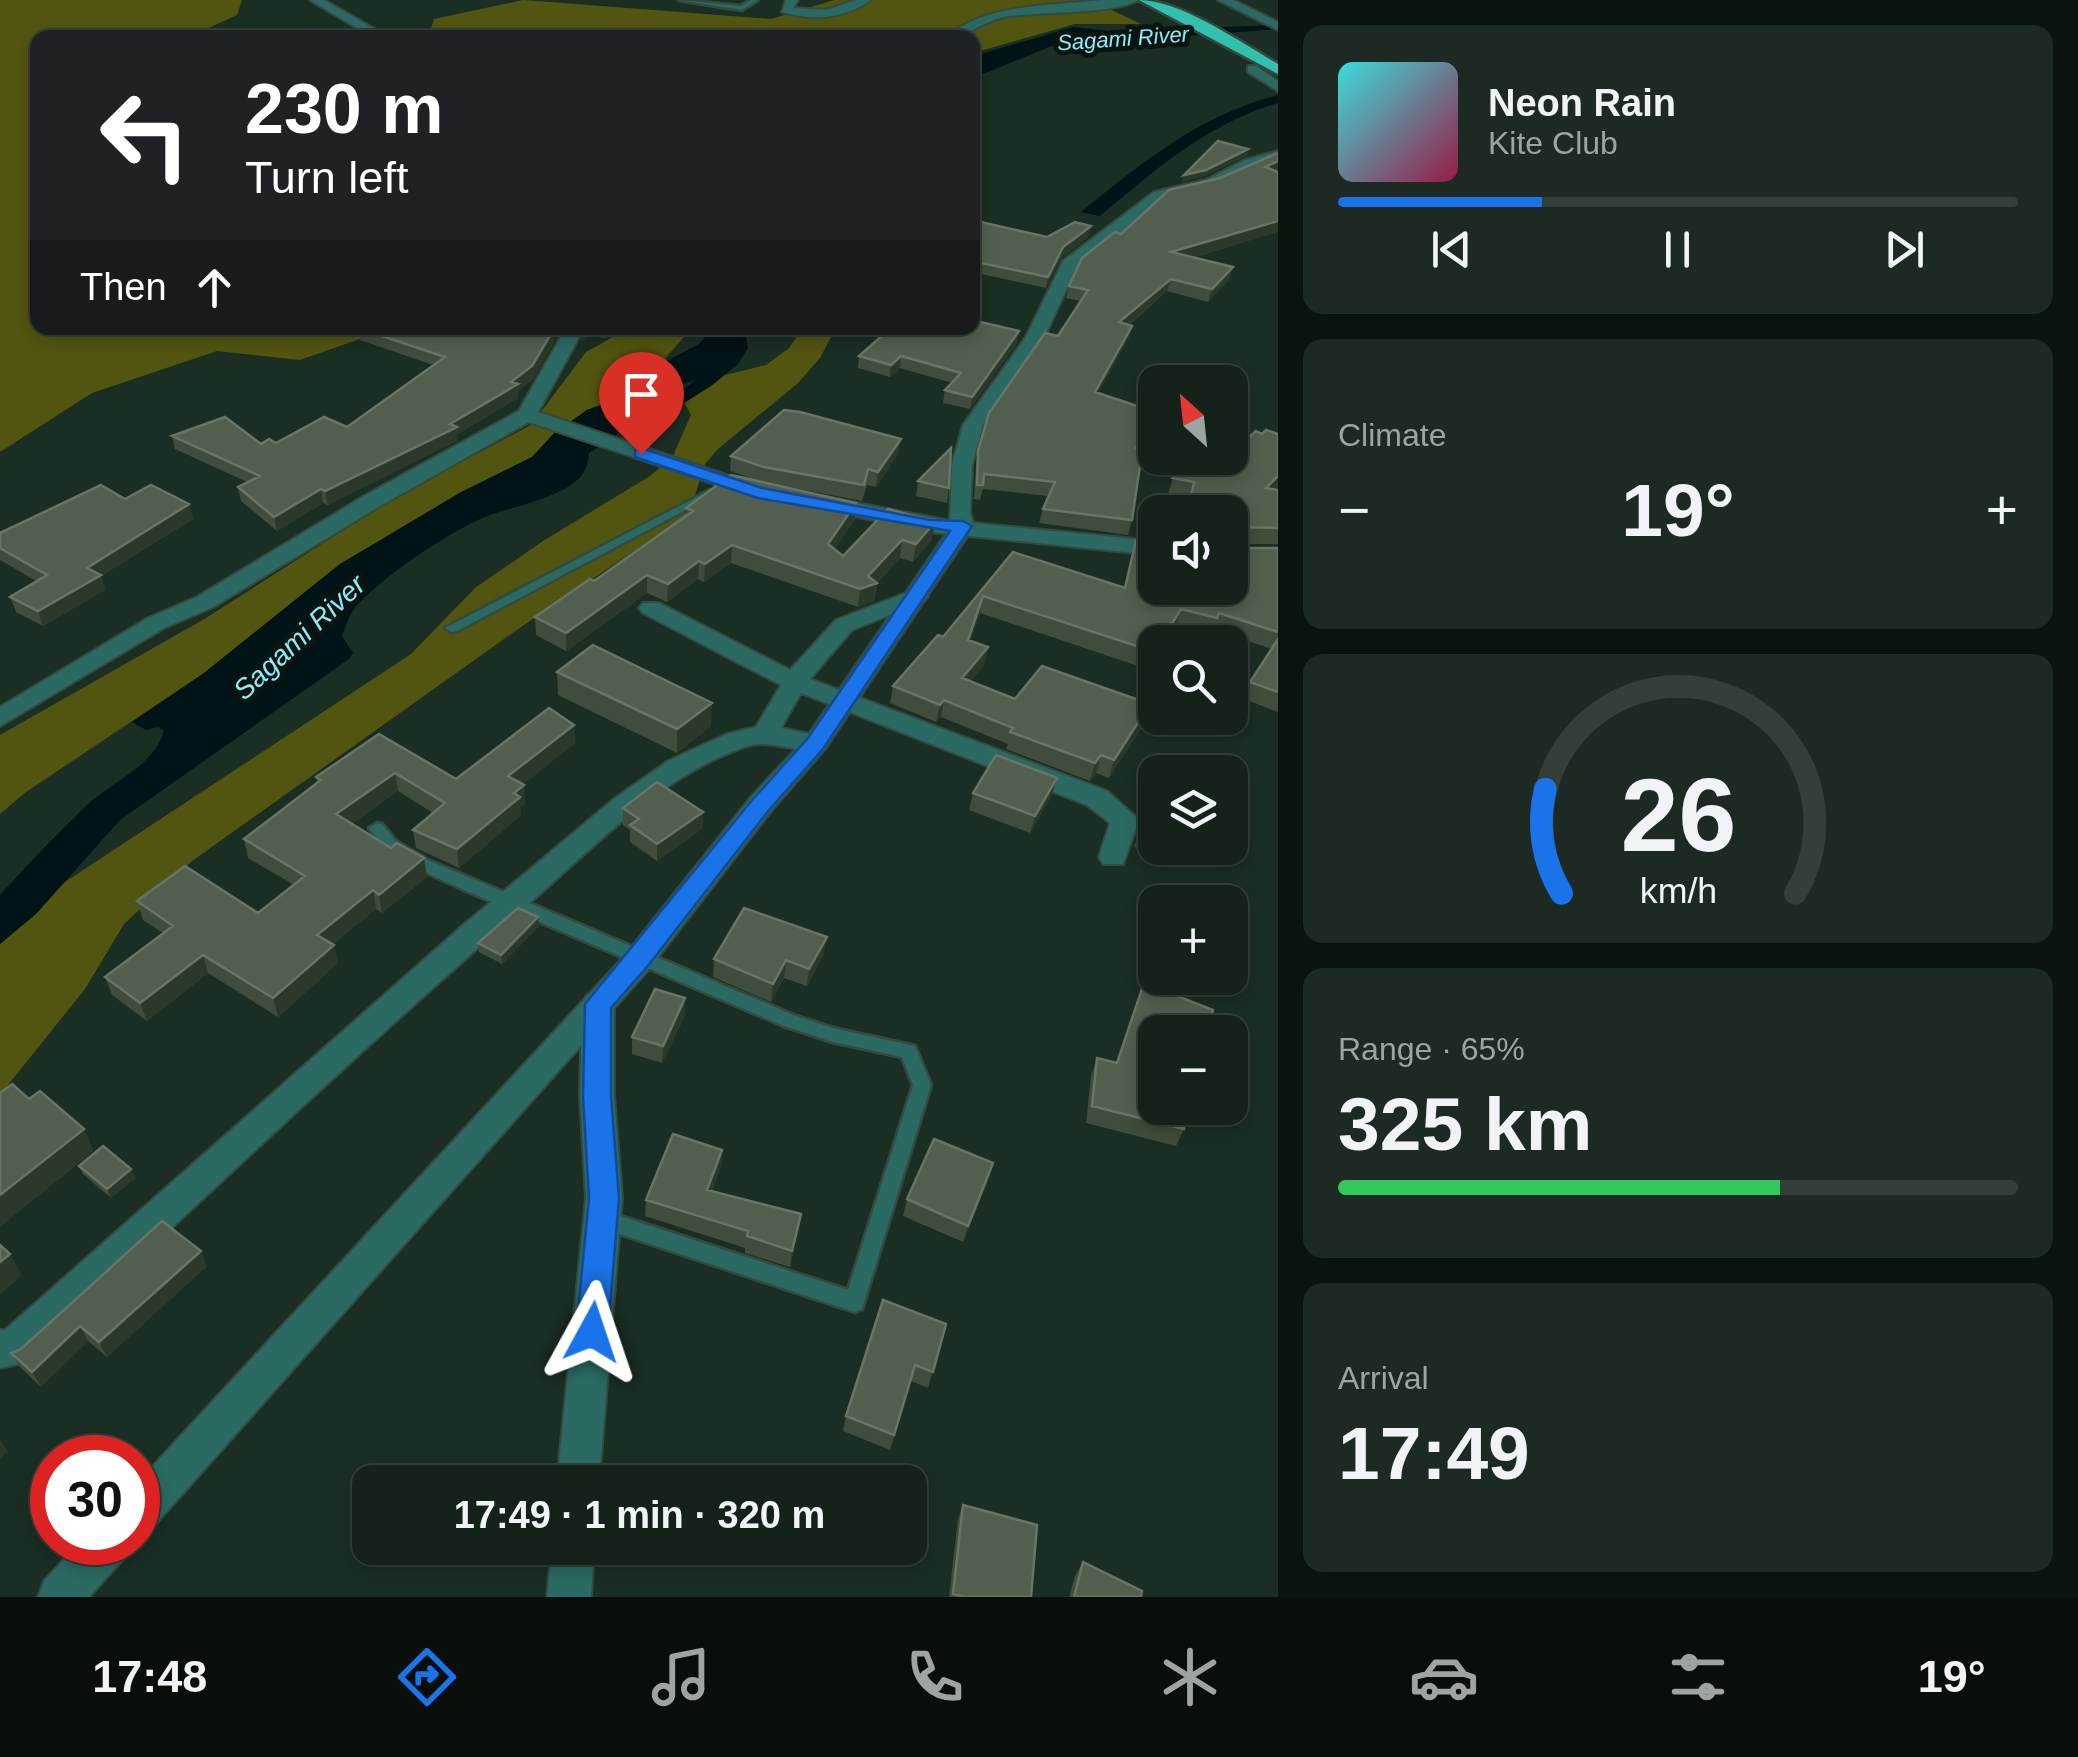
<!DOCTYPE html>
<html lang="en">
<head>
<meta charset="utf-8">
<style>
  body { margin:0; font-family:Helvetica,sans-serif; background:#1d2a23; color:#f1f3f6; height:100vh; display:flex; flex-direction:column; font-size:38px; white-space:nowrap }
  * { box-sizing:border-box; margin:0 }
  p { font-size:32px; color:#9da4a2 }
  .icon { flex:none; width:55px; height:55px; fill:none; stroke:currentColor; stroke-width:2; stroke-linecap:round; stroke-linejoin:round }
  .map { position:relative; flex:1; overflow:hidden }
  .details { display:flex; flex-direction:column; gap:25px; padding:25px; background:#0b130e; width:800px }
  .details>* { flex:none }
  .banner { position:absolute; left:30px; top:30px; width:950px; height:305px; border-radius:20px; box-shadow:0 5px 15px #0003,0 0 0 2px #333f39; background:#202124; color:#fff; overflow:hidden }
  .needle { width:65px; rotate:333deg }
  .tools { position:absolute; left:1138px; top:365px; display:grid; gap:20px }
  .tools a { display:grid; place-items:center; width:110px; height:110px; border-radius:20px; background:#14221a; box-shadow:0 5px 15px #0003,0 0 0 2px #333f39; font-size:50px }
  .speed { position:absolute; left:30px; top:1435px; display:flex; gap:20px; font-size:50px; font-weight:700; text-align:center }
  .speed>* { display:grid; place-content:center; width:130px; height:130px; border-radius:50%; background:#14221a; box-shadow:0 5px 15px #0003,0 0 0 2px #333f39; line-height:1 }
  .speed .limit { border:15px solid #d22; background:#fff; color:#111 }
  .pin { position:absolute; display:grid; place-items:center; width:85px; height:85px; color:#fff; margin:-102px -42px; border-radius:50% 50% 50% 0; rotate:-45deg; box-shadow:0 0 10px #0007 }
  .pin .icon { rotate:45deg }
  .me { position:absolute; width:110px; margin:-55px; rotate:5deg; stroke-linejoin:round; filter:drop-shadow(0 0 8px #0008) }
  .turn { display:flex; align-items:center; gap:35px; height:210px; padding:0 50px; font-size:45px }
  .turn .icon { width:130px; height:130px; stroke-width:2.5 }
  .turn b { display:block; font-size:70px; line-height:85px }
  .then { display:flex; align-items:center; height:95px; padding:0 50px; background:#0003; gap:20px; font-size:38px }
  .big { font-size:75px; font-weight:600; line-height:1.1 }
  .details .tile { flex:1; display:flex; flex-direction:column; justify-content:center; gap:15px; min-width:0; padding:0 35px; border-radius:20px; background:#1d2a23 }
  .details .dial { align-items:center; gap:0 }
  .dial svg { height:260px; overflow:visible; fill:none; stroke:#333f39; stroke-width:7; stroke-linecap:round; text-anchor:middle }
  .dial text { fill:#f1f3f6; stroke:none }
  .song { display:flex; align-items:center; gap:30px }
  .cover { width:120px; height:120px; border-radius:15px; background:linear-gradient(135deg,hsl(180 70% 55%),hsl(340 70% 35%)) }
  .played { height:10px; border-radius:5px; background:linear-gradient(90deg,#1a73e8 30%,#333f39 30%) }
  .keys { display:flex; justify-content:space-around; direction:ltr }
  .heat { display:flex; justify-content:space-between; align-items:center; font-size:55px; direction:ltr }
  .charge { height:15px; border-radius:8px; background:linear-gradient(90deg,#34c759 65%,#333f39 0) }
  .trip { position:absolute; left:352px; top:1465px; width:575px; height:100px; border-radius:20px; background:#14221a; box-shadow:0 5px 15px #0003,0 0 0 2px #333f39; font-weight:600; line-height:100px; text-align:center }
  .menu { display:flex; height:160px; justify-content:space-around; align-items:center; background:#080e0a; color:#9da4a2 }
  .menu .icon { width:70px; height:70px }
  .menu .on { color:#1a73e8 }
  .menu b { font-size:45px; color:#f1f3f6 }
  main { display:flex; flex:1; min-height:0 }
  .map>svg:first-child { display:block }
  .forest { fill:#525510 }
  .water { fill:#001317 }
  .lines { fill:none; stroke-linecap:round; stroke-linejoin:round }
  .service-casing { stroke:#36493f; stroke-width:5 }
  .minor-casing { stroke:#36493f; stroke-width:4 }
  .tertiary-casing { stroke:#36493f; stroke-width:4 }
  .motorway-casing { stroke:#36493f; stroke-width:5 }
  .service { fill:#2a6a62; fill-rule:evenodd }
  .minor { fill:#2a6a62; fill-rule:evenodd }
  .tertiary { fill:#2a6a62; fill-rule:evenodd }
  .motorway { fill:#31bfb0; fill-rule:evenodd }
  .wall { fill:#404c3c }
  .shaded-wall { fill:#2a392a }
  .building { fill:#525e4e; stroke:#687566; stroke-width:2.5 }
  .route { fill:#1a73e8; stroke:#114b97; stroke-width:2.5 }
  .labels { text-anchor:middle; stroke-width:10; stroke-linejoin:round; paint-order:stroke }
  .far-water-label { font-size:22px; font-style:italic; fill:#8bedfb; stroke:#0b140f }
  .water-label { font-size:28px; font-style:italic; fill:#8bedfb; stroke:#0b140f }
</style>
</head>
<body>
<main>
<div class="map">
<svg width="1278" height="1597" viewBox="0 0 1278 1597">
  <rect width="100%" height="100%" fill="#1a2e23"/>
  <!-- forest -->
  <path class="forest" d="M0,0H242L237,15L189,37L38,38V328H391L300,360L217,351L92,393L0,452Z
    M523,0L771,19L834,0H1091L1141,24H1075L973,53L972,38H428L434,19Z
    M629,328H692L647,379L606,403L587,410L555,433L532,457L340,564L204,673L26,792L0,814V735L206,618L395,497L531,425L586,352Z
    M803,328H831V337L820,358L798,383L718,449L705,464L689,514L521,627L192,861L124,924L85,989L0,1095V944L65,882L411,654L475,588L543,541L650,476L672,458L691,415L684,402L725,375L766,365L789,348Z"/>
  <!-- water -->
  <path class="water" d="M1278,25V29L1052,46L973,78V59L984,53L1073,27L1109,31Z
    M1278,95V103C1207,124 1155,170 1100,216L1081,212C1143,162 1200,115 1278,95Z
    M713,328H744L748,348L738,364L711,386L643,429L642,423L695,380L665,391L634,410L614,438L589,453C588,460 587,469 582,475C564,497 516,506 490,515C454,528 380,578 355,608C349,615 346,626 342,636L353,653L349,659L120,820L36,914L0,944V895C28,864 57,834 87,805C113,781 154,766 164,731L158,727L146,730L132,722L204,673L340,564L461,492L532,457L554,433L587,410L606,403L647,379L665,362L699,344Z"/>
  <g class="lines">
    <!-- service casing -->
    <g class="service-casing">
      <path id="service" d="M679,0L741,6L751,0H758L742,10Z
        M710,490L716,493L714,495L457,631L452,632L445,628Z
        M377,823L382,824L397,842L428,860L796,1016L833,1028L915,1046L931,1085L862,1309L855,1312L602,1228L595,1225L592,1219L595,1213L602,1210L848,1290L913,1085L902,1057L833,1042L784,1026L462,889C427,873 392,860 369,828Z"/>
    </g>
    <!-- minor casing -->
    <g class="minor-casing">
      <path id="minor" d="M310,0H324L390,38H374Z
        M786,0H798L793,8L826,10L856,0H871C845,19 812,21 782,12Z
        M1102,0H1139C1110,15 1039,11 1004,17C982,22 966,38 944,38C987,3 1049,6 1102,0Z
        M1248,66H1256L1278,81V91L1248,72Z
        M1278,151V159L1255,166L1216,186L1164,198L1076,268L1044,338L983,425L972,465L970,513L973,523L1155,541V555L930,532L812,507L809,502L820,496L950,521L952,465L963,425L1026,337L1063,261L1154,192L1206,180L1245,160Z
        M566,328H584L538,412L765,488L769,492L765,496H751L529,422L382,505L213,607L164,628L0,726V707L148,618L197,597L366,495L519,411Z
        M916,589L924,591L928,596L924,601L852,630L810,679L1107,791L1139,820L1123,864H1103L1099,857L1110,823L1087,805L801,693L781,728L825,737L829,743L825,749C798,756 772,737 744,747C659,777 592,849 525,907C355,1054 192,1210 27,1362L0,1368V1330H5L461,927L614,799L668,761L727,734L756,727L781,685L643,613L639,608L643,603H659L790,670L836,620Z
        M598,992L609,995L614,1004V1096L622,1198L599,1482H557L586,1198L580,1096L582,1004L587,995Z
        M552,1548H594L591,1597H547Z"/>
    </g>
    <!-- tertiary casing -->
    <g class="tertiary-casing">
      <path id="tertiary" d="M1218,0H1233L1278,22V30Z
        M963,519L974,526L825,749L771,811L649,969L153,1527L138,1533V1482L627,953L751,797L807,737L955,521Z
        M80,1542H131L125,1557L89,1597H38L44,1581Z"/>
    </g>
    <!-- motorway casing -->
    <g class="motorway-casing">
      <path id="motorway" d="M1139,0C1180,0 1242,43 1278,64V74Z"/>
    </g>
    <!-- service -->
    <use href="#service" class="service"/>
    <!-- minor -->
    <use href="#minor" class="minor"/>
    <!-- tertiary -->
    <use href="#tertiary" class="tertiary"/>
    <!-- motorway -->
    <use href="#motorway" class="motorway"/>
  </g>
  <!-- wall -->
  <path class="wall" d="M1278,153L1277,232L1192,258L1229,280L1208,302L1167,291L1129,325L1132,326L1128,339L1098,393L1155,412V432L1141,451L1132,520L1128,535L1039,523L1043,509L1048,496L983,489L980,500L974,499L976,466L978,451L1080,301L1066,298L1069,286L1121,234L1220,178Z
    M972,220L1047,237L1091,226L1088,237L1061,258L1046,288L972,272Z
    M358,328L554,329V342L533,379L518,391V398L458,434V440L328,505L323,503L277,531L241,501L238,487L247,482L175,449L172,436L261,444L276,443L347,427L433,365L360,340Z
    M581,328H613L605,338L588,336L581,342Z
    M867,328H972L1017,343L970,409L943,403L945,390L952,383L900,368L890,377L858,368L859,356L880,338L866,334Z
    M1262,434H1278V487L1275,490H1278V544H1232L1236,548H1278V712L1244,699L1250,682L1272,649L1213,630L1212,635L1176,626L1150,670L980,613L970,641L985,664L970,682L1015,699L1150,704L1145,722L1109,778L1096,773L1090,781L1006,749L1008,744L941,717L936,722L890,703L893,686L943,637L1013,552L1124,587L1155,588L1230,512H1186L1189,498L1168,494L1173,478L1238,447Z
    M898,454L876,487L867,485L862,501L763,482L730,471L731,456Z
    M918,481L949,488L947,503L916,496Z
    M125,499L189,504L193,519L101,576L105,590L43,626L16,612L10,597L36,581L0,560V533Z
    M856,503L854,521L834,549L843,556L888,509L932,540L913,562L900,558L877,583L874,601L858,607L731,563L704,582L698,579L667,602L647,593L566,651L536,635L535,617L594,581L686,517V508Z
    M557,672L711,726L677,753L558,695Z
    M574,725L575,743L522,785L525,804L520,807L521,815L459,868L416,848L413,830L433,813L398,791L352,824L427,877L382,913L376,909L333,944L338,963L278,1017L208,973L147,1021L112,995L105,977L163,933L143,920L137,901L258,913L294,885L248,858L244,839L317,782L316,777L379,734L456,779Z
    M1155,790V848H1197L1190,866L1134,847Z
    M973,793L1052,795L1030,833L969,810Z
    M623,808L703,812L702,829L657,861L630,842V830L623,825Z
    M539,926L502,964L479,952L478,943Z
    M824,954L807,986L784,978L771,1002L713,977L714,959Z
    M685,998V1016L662,1063L632,1054V1037Z
    M1155,1032L1184,1129L1176,1146L1086,1123L1091,1076L1097,1058L1116,1063Z
    M722,1150L721,1167L712,1191L801,1214L790,1267L745,1253V1248L645,1216L646,1200Z
    M79,1166L131,1169L135,1178L111,1198L83,1174Z
    M988,1180L963,1242L903,1216L907,1199Z
    M207,1266L107,1357L88,1341L41,1387L20,1367L11,1353L20,1350Z
    M946,1324L928,1388L911,1381L890,1450L843,1431L846,1416Z
    M963,1505L1031,1597H949L958,1519Z
    M1083,1562L1141,1597H1069L1075,1576Z"/>
  <!-- shaded-wall -->
  <path class="shaded-wall" d="M1248,149L1247,156L1205,176L1182,182L1184,175Z
    M1278,161V171L1262,179L1265,167Z
    M1278,221V231L1277,232L1168,265L1171,252Z
    M1091,226L1088,237L1061,258L1046,288L1048,277L1063,247Z
    M1233,267L1229,280L1208,302L1212,289Z
    M1171,279L1167,291L1116,335L1119,322Z
    M1132,326L1128,339L1091,406L1095,392Z
    M582,328H588V336L581,342L580,329Z
    M605,328H613L605,338Z
    M554,329V342L533,379L518,391V398L458,434V440L328,505L325,491L450,424L511,382Z
    M1019,331L1017,343L970,409L972,397Z
    M901,356L900,368L890,377L891,365Z
    M1155,423V432L1132,462L1136,448Z
    M901,439L898,454L876,487L878,472Z
    M1278,476V487L1260,504L1266,488Z
    M321,489L323,503L277,531L274,517Z
    M856,503L854,521L826,562L828,544Z
    M189,504L193,519L101,576L105,590L43,626L38,611L87,568Z
    M935,522L932,540L913,562L916,544Z
    M902,540L900,558L876,583L874,601L858,607L860,589L868,576Z
    M732,545L731,563L704,582L705,564Z
    M699,561L698,579L667,602L668,584Z
    M647,575V593L566,651V633Z
    M983,596L980,613L965,657L968,640Z
    M1181,609L1176,626L1166,642H1161Z
    M988,647L985,664L959,696L962,678Z
    M944,700L941,717L936,722L940,705Z
    M712,703L711,726L677,753V729Z
    M1150,704L1145,722L1109,778L1114,760Z
    M574,725L575,743L510,795L508,776Z
    M1101,755L1096,773L1090,781L1095,763Z
    M395,773L398,791L340,833L336,814Z
    M1057,778L1052,795L1030,833L1035,816Z
    M524,785L525,804L520,807L521,815L459,868L457,849L514,793Z
    M703,812L702,829L657,861V844Z
    M424,858L427,877L382,913L379,895Z
    M373,890L376,909L322,954L317,935Z
    M538,917L539,926L502,964L501,955Z
    M827,937L824,954L807,986L809,969Z
    M334,945L338,963L278,1017L273,998Z
    M203,955L208,973L147,1021L140,1003Z
    M786,960L784,978L771,1002L773,984Z
    M685,998V1016L662,1063L663,1046Z
    M84,1129L94,1151L0,1227V1195Z
    M722,1150L721,1167L706,1207L707,1190Z
    M993,1163L988,1180L963,1242L968,1226Z
    M131,1169L135,1178L111,1198L107,1189Z
    M801,1214L799,1230L790,1267L792,1251Z
    M201,1251L207,1266L107,1357L99,1342Z
    M10,1254L22,1275L0,1295V1262Z
    M80,1326L88,1341L41,1387L32,1372Z
    M0,1439L8,1451L0,1459Z"/>
  <!-- building -->
  <path class="building" d="M1218,141L1248,149L1206,170L1184,175Z
    M1278,153V161L1265,167L1278,172V221L1171,252L1233,267L1212,289L1171,279L1119,322L1132,326L1095,392L1155,412V423L1136,448L1142,452L1132,520L1043,509L1055,482L984,474L983,485H977L978,451L989,413L1045,333L1058,336L1088,290L1069,286L1082,258L1115,232L1121,234L1169,190L1220,178Z
    M972,220L1047,237L1075,222L1091,226L1063,247L1048,277L972,261Z
    M972,320L1019,331L972,397L945,390L961,373L901,356L891,365L859,356L890,329L885,328H972Z
    M358,328L554,329L532,366L511,382L518,384L450,424L457,427L325,491L321,489L274,517L238,487L260,476L172,436L225,417L261,444L269,439L276,443L324,417L347,427L445,357Z
    M784,410L800,412L901,439L878,472L868,469L864,485L764,467L731,456Z
    M1266,430L1278,434V476L1266,488L1278,490V528L1235,527L1232,544L1236,548H1278V632L1219,613L1217,618L1181,609L1161,642H1155V652L983,596L968,640L988,647L962,678L1015,699L1042,666L1150,704L1114,760L1101,755L1095,763L1010,732L1013,728L944,700L940,705L893,686L938,635L943,637L1013,552L1125,588L1136,540L1155,542V588H1230V512H1188L1194,482L1173,478L1197,458H1230V444L1238,447L1256,431L1262,434Z
    M951,448L949,488L918,481Z
    M731,475L856,503L828,544L843,556L888,509L935,522L916,544L902,540L868,576L877,583L860,589L732,545L705,564L699,561L668,584L647,575L566,633L535,617L590,579L594,581L693,511L686,508Z
    M101,485L125,499L151,485L189,504L87,568L101,575L38,611L10,597L47,575L0,548V533Z
    M1278,639V692L1250,682Z
    M593,645L712,703L677,729L557,672Z
    M549,708L574,725L508,776L524,785L514,793L520,797L457,849L413,830L445,803L395,773L336,814L391,848L397,843L424,858L379,895L373,890L317,935L334,945L273,998L203,955L140,1003L105,977L173,926L137,901L185,866L258,913L305,876L244,839L321,780L316,777L379,734L456,779Z
    M996,755L1057,778L1035,816L973,793Z
    M657,782L703,812L657,844L630,825L639,819L623,808Z
    M1155,790V834L1140,829Z
    M518,908L538,917L501,955L478,943Z
    M744,908L827,937L809,969L786,960L773,984L714,959Z
    M1144,983L1213,1010L1206,1032H1155V1108H1185L1184,1129L1092,1106L1097,1058L1117,1063Z
    M655,989L685,998L663,1046L632,1037Z
    M12,1084L29,1099L40,1091L84,1129L0,1195V1093Z
    M673,1134L722,1150L707,1190L801,1214L792,1251L747,1236L748,1231L646,1200Z
    M934,1139L993,1163L968,1226L907,1199Z
    M103,1146L131,1169L107,1189L79,1166Z
    M162,1221L201,1251L99,1342L80,1326L32,1372L11,1353L20,1350Z
    M0,1245L10,1254L0,1262Z
    M883,1300L946,1324L933,1372L915,1365L894,1435L846,1416Z
    M963,1505L1037,1525L1031,1597H965L953,1594Z
    M1083,1562L1142,1591L1141,1597H1074Z"/>
  <!-- route -->
  <path class="route" d="M641,448L762,488L930,520L963,521L972,526L823,749L769,810L647,967L611,1008V1096L619,1198L608,1332L603,1343L592,1347L581,1343L576,1332L589,1198L583,1096L585,1004L753,799L808,738L950,531L758,498L635,457V450Z"/>
  <g class="labels">
    <!-- far-water labels -->
    <g class="far-water-label">
      <text transform="translate(1123 38) rotate(-4)" y="8">Sagami River</text>
    </g>
    <!-- water labels -->
    <g class="water-label">
      <text transform="translate(299 637) rotate(-43)" y="10">Sagami River</text>
    </g>
  </g>
</svg>
<div class="tools">
<a><svg class="needle" viewBox="-14 -14 28 28"><path d="M0-13l5 13h-10z" fill="#e53935"/><path d="M0 13l5-13h-10z" fill="#9da4a2"/></svg></a>
<a><svg class="icon" aria-label="sound" viewBox="0 0 24 24"><path d="M4 9h4l5-4v14l-5-4H4zM17 9q2 3 0 6"/></svg></a>
<a><svg class="icon" aria-label="search" viewBox="0 0 24 24"><circle cx="10" cy="10" r="6"/><path d="M15 15l6 6"/></svg></a>
<a><svg class="icon" aria-label="layers" viewBox="0 0 24 24"><path d="M12 4l9 5-9 5-9-5zM3 14l9 5 9-5"/></svg></a>
<a>+</a>
<a>−</a>
</div>
<div class="speed"><div class="limit">30</div></div>
<div class="pin" style="left:641px;top:454px;background:#d93025"><svg class="icon" aria-label="arrive" viewBox="0 0 24 24"><path d="M6 21V4h12l-3 4 3 4H6"/></svg></div>
<svg class="me" style="left:592px;top:1332px" viewBox="-20 -20 40 40"><path d="M0-17L14 15 0 8-14 15z" fill="#1a73e8" stroke="#fff" stroke-width="4"/></svg>
<div class="trip">17:49 · 1 min · 320 m</div>
<div class="banner">
<div class="turn"><svg class="icon" aria-label="left" viewBox="0 0 24 24"><path d="M17 20v-9H6M10 6l-5 5 5 5"/></svg><div><b>230 m</b>Turn left</div></div>
<div class="then">Then<svg class="icon" aria-label="ahead" viewBox="0 0 24 24"><path d="M12 20V5M6 11l6-6 6 6"/></svg></div>
</div>
</div>
<section class="details">
<div class="tile">
<div class="song"><i class="cover"></i><div><b>Neon Rain</b><p>Kite Club</p></div></div>
<div class="played"></div>
<div class="keys"><svg class="icon" aria-label="previous" viewBox="0 0 24 24"><path d="M18 5L8 12l10 7zM5 5v14"/></svg><svg class="icon" aria-label="pause" viewBox="0 0 24 24"><path d="M8 5v14M16 5v14"/></svg><svg class="icon" aria-label="next" viewBox="0 0 24 24"><path d="M6 5l10 7-10 7zM19 5v14"/></svg></div>
</div>
<div class="tile"><p>Climate</p>
<div class="heat"><a>−</a><b class="big">19°</b><a>+</a></div>
</div>
<div class="tile dial"><svg viewBox="0 0 100 80">
<path d="M14 69A42 42 0 1 1 86 69"/>
<path d="M14 69A42 42 0 0 1 9 37" stroke="#1a73e8"/>
<text x="50" y="56" font-size="32" font-weight="700">26</text>
<text x="50" y="72" font-size="11">km/h</text>
</svg></div>
<div class="tile"><p>Range · 65%</p><b class="big">325 km</b><div class="charge"></div></div>
<div class="tile"><p>Arrival</p><b class="big">17:49</b></div>
</section>
</main>
<nav class="menu">
<b>17:48</b>
<svg class="icon on" aria-label="directions" viewBox="0 0 24 24"><path d="M12 3l9 9-9 9-9-9zM9 14v-3h6M13 9l2 2-2 2"/></svg>
<svg class="icon" aria-label="music" viewBox="0 0 24 24"><path d="M9 18V5l10-2v13"/><circle cx="6" cy="18" r="3"/><circle cx="16" cy="16" r="3"/></svg>
<svg class="icon" aria-label="phone" viewBox="0 0 24 24"><path d="M5 4h4l2 5-3 2q2 4 5 5l2-3 5 2v4C11 20 4 13 5 4z"/></svg>
<svg class="icon" aria-label="climate" viewBox="0 0 24 24"><path d="M12 3v18M4 7l16 10M4 17L20 7"/></svg>
<svg class="icon" aria-label="car" viewBox="0 0 24 24"><path d="M5 17H2v-5l4-1 3-4h7l3 4 3 1v5h-3M9 17h6M6 11h13"/><circle cx="7" cy="17" r="2"/><circle cx="17" cy="17" r="2"/></svg>
<svg class="icon" aria-label="filters" viewBox="0 0 24 24"><path d="M4 7h16M4 17h16"/><circle cx="9" cy="7" r="2"/><circle cx="15" cy="17" r="2"/></svg>
<b>19°</b>
</nav>
</body>
</html>
